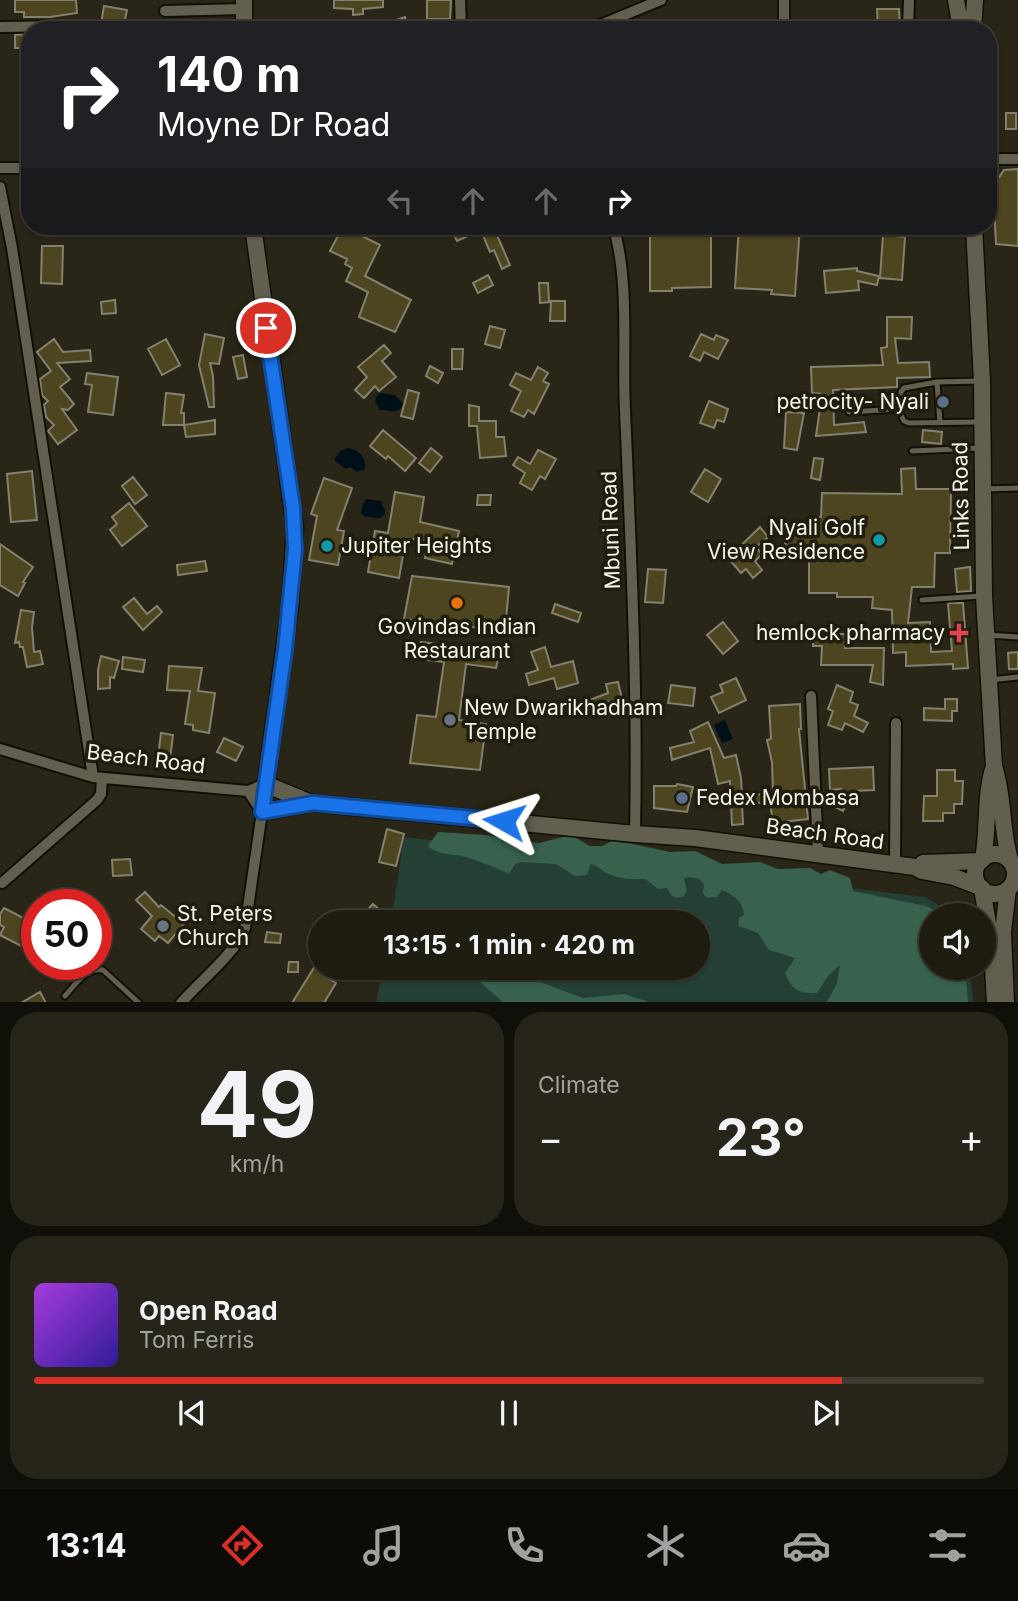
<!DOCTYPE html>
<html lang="en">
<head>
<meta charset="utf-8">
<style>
  body { margin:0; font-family:Inter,sans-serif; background:#27251a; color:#f1f3f6; height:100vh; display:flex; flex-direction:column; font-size:26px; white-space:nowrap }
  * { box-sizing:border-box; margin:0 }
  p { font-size:23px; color:#a1a19f }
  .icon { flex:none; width:38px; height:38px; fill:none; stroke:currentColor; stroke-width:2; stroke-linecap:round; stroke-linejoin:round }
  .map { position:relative; height:1002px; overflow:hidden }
  .side { display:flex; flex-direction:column; gap:10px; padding:10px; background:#110f09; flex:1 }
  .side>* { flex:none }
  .top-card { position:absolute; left:21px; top:21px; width:976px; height:214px; border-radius:28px; box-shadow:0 2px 5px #0004,0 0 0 2px #3c3a31; background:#202124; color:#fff; overflow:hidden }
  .buttons { position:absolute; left:919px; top:903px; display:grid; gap:14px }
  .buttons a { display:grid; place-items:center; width:77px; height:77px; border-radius:50%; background:#1f1c11; box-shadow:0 2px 5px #0004,0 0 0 2px #3c3a31; font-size:35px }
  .speed { position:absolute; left:21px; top:889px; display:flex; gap:14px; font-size:35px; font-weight:700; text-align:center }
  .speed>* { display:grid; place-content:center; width:91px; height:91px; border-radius:50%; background:#1f1c11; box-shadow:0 2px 5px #0004,0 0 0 2px #3c3a31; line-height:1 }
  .speed .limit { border:10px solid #d22; background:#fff; color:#111 }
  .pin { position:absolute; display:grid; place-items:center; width:60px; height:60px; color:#fff; margin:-30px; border:4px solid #fff; border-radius:50%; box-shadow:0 2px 7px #0007 }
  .me { position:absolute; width:77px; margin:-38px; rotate:276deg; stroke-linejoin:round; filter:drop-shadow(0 0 5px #0008) }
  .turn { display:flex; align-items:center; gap:24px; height:147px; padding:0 21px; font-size:32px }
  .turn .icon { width:91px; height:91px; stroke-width:2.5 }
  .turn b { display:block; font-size:49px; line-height:60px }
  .lanes { display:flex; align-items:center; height:66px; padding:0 21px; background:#0003; justify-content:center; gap:35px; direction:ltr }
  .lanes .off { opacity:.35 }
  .big { font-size:52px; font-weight:700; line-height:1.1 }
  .side .tile { flex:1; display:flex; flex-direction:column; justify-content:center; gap:10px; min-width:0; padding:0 24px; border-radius:28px; background:#27251a }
  .side .dial { align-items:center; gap:0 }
  .dial b { font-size:91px; line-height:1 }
  .song { display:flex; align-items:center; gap:21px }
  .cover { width:84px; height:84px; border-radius:10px; background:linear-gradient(135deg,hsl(280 70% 55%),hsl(250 70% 35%)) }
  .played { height:7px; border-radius:4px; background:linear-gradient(90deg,#d93025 85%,#3c3a31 85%) }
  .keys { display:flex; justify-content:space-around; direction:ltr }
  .heat { display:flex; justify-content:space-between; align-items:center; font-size:38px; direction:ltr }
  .side .tiles { flex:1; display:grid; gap:10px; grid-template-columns:1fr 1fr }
  .tile:last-child { grid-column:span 2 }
  .trip { position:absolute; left:308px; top:910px; width:402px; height:70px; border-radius:35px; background:#1f1c11; box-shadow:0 2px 5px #0004,0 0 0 2px #3c3a31; font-weight:700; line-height:70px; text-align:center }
  .dock { display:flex; height:112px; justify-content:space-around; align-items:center; background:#0c0b07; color:#a1a19f }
  .dock .icon { width:49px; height:49px }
  .dock .selected { color:#d93025 }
  .dock b { font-size:32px; color:#f1f3f6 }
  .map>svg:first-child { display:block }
  .green { fill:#243f33 }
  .forest { fill:#38614e }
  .water { fill:#001019 }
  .building { fill:#4c4520; stroke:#83806e; stroke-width:2 }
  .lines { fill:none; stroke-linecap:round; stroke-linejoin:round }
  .lane-casing { stroke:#120f03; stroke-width:9 }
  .street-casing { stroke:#120f03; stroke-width:14 }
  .secondary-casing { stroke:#120f03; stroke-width:19 }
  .lane { stroke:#625f4f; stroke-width:5 }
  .street { stroke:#625f4f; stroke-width:10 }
  .secondary { stroke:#625f4f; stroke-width:16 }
  .route-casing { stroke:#114b97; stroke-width:18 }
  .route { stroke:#1a73e8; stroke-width:12 }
  .service-dot { fill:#5c6f8a; stroke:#1f1d0e; stroke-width:2.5 }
  .culture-dot { fill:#0f9aa8; stroke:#1f1d0e; stroke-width:2.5 }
  .food-dot { fill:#e8710a; stroke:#1f1d0e; stroke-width:2.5 }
  .health-dot { fill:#e0444e; stroke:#1f1d0e; stroke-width:2.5 }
  .worship-dot { fill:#6b7280; stroke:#1f1d0e; stroke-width:2.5 }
  .labels { text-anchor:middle; stroke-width:7; stroke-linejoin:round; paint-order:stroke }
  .poi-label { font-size:21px; fill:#f7f5eb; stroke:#1f1d0e; text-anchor:start }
  .street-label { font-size:21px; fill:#f7f5eb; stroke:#1f1d0e }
</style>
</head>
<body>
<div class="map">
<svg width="1018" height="1003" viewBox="0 0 1018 1003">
  <rect width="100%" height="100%" fill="#292617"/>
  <!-- green -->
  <path class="green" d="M404,837L926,897L954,915H931V968H970L973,1002L376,1003L383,968H698V922H391Z"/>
  <!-- forest -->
  <path class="forest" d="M438,832L485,835L539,843L571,835L590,846H602L612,841L633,844L670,852L695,851L722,864L760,862L778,869L810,868L821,874L830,870L850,878L853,891L926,906L945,915H931V968H965L968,1002H827L837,983L840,965L828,976L817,993C799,994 792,990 785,973L795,958L769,950L758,933L738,926L739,918L744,915C742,900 735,896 722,890L717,897L707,898L703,893L704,884L699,879L688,877L684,879L687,890L684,896L677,898L671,895L667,888L658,889L645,879C633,880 622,879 611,875C603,873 601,867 591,864L587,875L575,876L556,864L521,862L515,864L509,874C495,867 481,862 466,857C453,854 438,855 428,846Z
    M474,968H515L537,981L583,998L624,994L649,1002H503L475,978Z"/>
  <!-- water -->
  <path class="water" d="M378,393L395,395L403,404C398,416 390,409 380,410L375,401Z
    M348,448C358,449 367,458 365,469L357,472L350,467L346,469L334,460L340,451Z
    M366,499L382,501V506L385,509V514L380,518L366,517L361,514L362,506Z
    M725,720L733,739L722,743L714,725Z"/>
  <!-- building -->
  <path class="building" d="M15,0H76L77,13L50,17H24V12H15Z
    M334,0H383V7L363,9V14L353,15V9L334,8Z
    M427,0H451L450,19H427Z
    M104,6L127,10L123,30H100Z
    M877,9H899L900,30H878Z
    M405,17L409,30H373V28Z
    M29,34L30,39V71L20,70L23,48H15V35Z
    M1006,113H1016V129H1006Z
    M1018,169V246L996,244L993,186L1004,170Z
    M322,226H359L356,233L380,245L365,276L411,300L395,332L359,317L368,292L346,281L352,268L345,264L347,259L330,251L339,234Z
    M449,226H460L466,237L457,241Z
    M479,226H493L510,265L502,269L494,250L490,252Z
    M711,226V287L672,288V291H650V228Z
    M739,226L773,228L774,226H800L795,296L771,294L772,290L735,288Z
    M883,235L905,237L902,280L880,278Z
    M42,246H63L62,284L41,283Z
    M857,268V271L879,276L877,285L858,281L859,290L826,293L824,271Z
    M488,275L493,285L478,293L473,283Z
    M539,283H548L549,302L540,303Z
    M115,300L116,313L102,314L101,302Z
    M551,301H565V321H550Z
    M887,317H912L911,339L895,338L898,363L929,362L930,377L897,378V387L833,390L834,425L864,422L866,432L816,436L822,394L812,393L811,367L883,365L881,348L887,347Z
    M490,326L505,330L500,348L485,344Z
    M205,334L224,338L219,364L210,363L213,376L214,407H209L199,365Z
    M701,334L714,340L716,335L728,340L718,359L704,352L700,361L690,356Z
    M54,339L63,352L90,350L91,361L57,363L70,379L60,387L74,404L68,410L62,409L77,430L58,444L48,431L54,425L46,417L44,405L48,401L42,395L40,379L51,371L37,352Z
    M166,339L180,365L162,375L148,349Z
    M384,345L391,353L382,361L396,377L379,391L375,386L364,398L355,390L367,377L358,367Z
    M452,349H463L462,369H452Z
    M243,355L247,377L238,379L233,357Z
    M430,366L443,373L438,383L426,376Z
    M538,367L548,373L543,381L549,384L534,414L528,410L524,417L511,411L521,391L510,385L516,373L531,380Z
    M87,373L118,377L113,415L88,412L92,385L85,384Z
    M408,390L419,393L413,419L401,416Z
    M166,393L184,395L181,413H184V425H163Z
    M709,401L728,409L724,422L717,420L714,428L700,423Z
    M469,405L479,407V421H496V437H504L506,456L480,458L477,426H469Z
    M786,412L804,413L797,450L784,448Z
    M215,420V434L186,437L184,425Z
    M383,430L416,458L405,471L388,456L386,459L370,446Z
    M923,430L942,432L941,444L922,442Z
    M431,448L442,457L430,472L419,463Z
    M538,450L556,459L545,479L540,476L532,490L520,483L525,473L513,465L518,457L530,464Z
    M814,458L823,459L820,480L811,478Z
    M915,468L916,489H951L950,553H935L934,587H912L908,623L930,622L931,652L952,651L948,603H963L968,668L953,669V664L906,666V652L893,653L892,610L872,608L873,597H837V593H809V554L789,559L782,530L808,525V517H821L822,493L902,494L901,469Z
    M705,469L721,479L708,502L691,492Z
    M32,471L37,520L11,522L7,474Z
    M133,477L147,495L135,504L122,486Z
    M324,478L352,488L337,530L344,531L338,565L309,560L317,516L311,514Z
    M395,492L424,497L420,522L459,531L452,564L425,558L428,541L406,538L399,578L368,572L375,531L388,533Z
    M478,495H491L490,505H477Z
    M129,503L147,526L122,546L110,530L117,524L112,517Z
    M760,527L768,537L756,547L762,554L755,561L762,570L753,578L746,569L741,573L728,558Z
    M0,544L33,567L23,582L25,583L18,596L0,585Z
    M205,561L207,571L178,575L177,565Z
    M970,567L971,591L957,592L955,569Z
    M648,569L666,570L663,603L645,602Z
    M412,576L509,587L505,631L404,619Z
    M134,598L147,614L157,606L162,612L143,630L123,607Z
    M555,604L581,613L578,622L552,613Z
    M21,610L34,612L32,627L34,652L40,651L43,664L27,667L23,647H20L19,642L15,643Z
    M723,622L738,641L723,654L707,635Z
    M813,634H845V648H884L883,685L870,682L873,665H821L822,646H813Z
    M421,642L500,651L496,668L466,664L459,720L486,724L480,770L410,763L417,715L436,717L444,662L418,659Z
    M545,647L551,667L573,661L578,683L557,689L554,678L529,685L526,674L538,670L531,652Z
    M1018,652V669H1009L1008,653Z
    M101,656L119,661L114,678L110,677V688L98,689V670Z
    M123,657L145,660L143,672L122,669Z
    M169,666L202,668L198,691L215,693L209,733L193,730V725L185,724L190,691L167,690Z
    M736,678L746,700L719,713L711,697L723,692L720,685Z
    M618,682L622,699L606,702L607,705L597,709L596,705L589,706L587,701L608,693L606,684Z
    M671,685L695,688L693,706L668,703Z
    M837,685L853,692L850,702L858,705L854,716L868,723L863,732L845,723L842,730L828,725L833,711L828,709Z
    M945,699H957V711H952V721L924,720V708L945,709Z
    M800,704L801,729H799L808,819L773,823L770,802L742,804L743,824L732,825L730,781L718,784L710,748L672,760L670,748L694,742L690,731L708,722L724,758L736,755L741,778L742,796L773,793L772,762L767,740L771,739L769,706Z
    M161,733L173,735L169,767L157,765Z
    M224,738L243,747L236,761L217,752Z
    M873,767L874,790L852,791L843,811L833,806L841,789L830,790L829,769Z
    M937,770H955V781H963L962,804H954V813H943V821H923L924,796H937Z
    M677,784L693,787L687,812L654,808V786H676Z
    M387,829L404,834L396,866L379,862Z
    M130,859L132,875L113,876L112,860Z
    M145,892L159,907L161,905L184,924L168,943L159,936L155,941L141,929L152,916L136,900Z
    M373,904L393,922H356Z
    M4,908L37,925V930L27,949L0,935L4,927L0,925V914Z
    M267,932L281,934L280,943L265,942Z
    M289,962H298V972H288Z
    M315,966L326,971L323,975L336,983L324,1003H292Z
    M40,992L46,1003H21Z"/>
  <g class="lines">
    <!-- lane casing -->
    <g class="lane-casing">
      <path id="lane" d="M898,409L901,392L904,388L937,382
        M849,412L898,409L904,421L909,423L979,422
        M940,423L937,382L980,381
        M912,451L979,448
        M985,489L1018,488
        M922,600L981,596
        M988,635L1018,637
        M990,680L1018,677
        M65,996C75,985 86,967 103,970L139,1003"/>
    </g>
    <!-- street casing -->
    <g class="street-casing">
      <path id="street" d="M460,0L461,30
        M784,0V30
        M165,11L244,9
        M0,27L70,26
        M588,30L661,0
        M908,30L909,0
        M989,159H1018
        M0,168H30
        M0,187L12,248L93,777
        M613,226C630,280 622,353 625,410C631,552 638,693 635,834
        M811,696L818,853
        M0,749L93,777L248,791L265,784
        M895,865L896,723
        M2,883L97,800L101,794L102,778
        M181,1003C201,980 234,955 245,928L262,812L248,791"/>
    </g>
    <!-- secondary casing -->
    <g class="secondary-casing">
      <path id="secondary" d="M244,0V30
        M956,0L961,30
        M973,30L975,0
        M253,226L295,528L290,606L262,812L312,803L635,834L695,838L915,867L922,871L954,877L980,887
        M974,226L982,381L984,596L994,766C1004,797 1001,829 1010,860
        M265,784L311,803
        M975 874a20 20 0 1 1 40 0a20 20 0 1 1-40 0Z
        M983,859C989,828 984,796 994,766
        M923,863L981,861
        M982,888L992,948L995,1003
        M1006,1003L1003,932L1008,889"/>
    </g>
    <!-- lane -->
    <use href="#lane" class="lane"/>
    <!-- street -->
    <use href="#street" class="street"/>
    <!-- secondary -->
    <use href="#secondary" class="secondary"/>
  </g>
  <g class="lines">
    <!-- route casing -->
    <g class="route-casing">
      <path id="route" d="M266,328L293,508L295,549L285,650L262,812L313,803L504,821"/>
    </g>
    <!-- route -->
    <use href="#route" class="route"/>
  </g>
  <!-- markers -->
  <g class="service-dot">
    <circle cx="943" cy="402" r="7"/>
    <circle cx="682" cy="798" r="7"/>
  </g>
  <g class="culture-dot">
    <circle cx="879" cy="540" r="7"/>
    <circle cx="327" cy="546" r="7"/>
  </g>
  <circle class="food-dot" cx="457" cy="603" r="7"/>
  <path class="health-dot" d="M955.5 622.5h7v7h7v7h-7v7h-7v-7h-7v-7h7z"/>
  <g class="worship-dot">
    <circle cx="450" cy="720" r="7"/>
    <circle cx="163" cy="926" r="7"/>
  </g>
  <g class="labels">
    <!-- poi labels -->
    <g class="poi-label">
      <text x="929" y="409" text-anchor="end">petrocity- Nyali</text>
      <text x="865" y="535" text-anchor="end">Nyali Golf<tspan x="865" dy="24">View Residence</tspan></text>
      <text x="341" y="553">Jupiter Heights</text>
      <text x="457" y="634" text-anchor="middle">Govindas Indian<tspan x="457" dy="24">Restaurant</tspan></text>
      <text x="945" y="640" text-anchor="end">hemlock pharmacy</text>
      <text x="464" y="715">New Dwarikhadham<tspan x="464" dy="24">Temple</tspan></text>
      <text x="696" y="805">Fedex Mombasa</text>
      <text x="177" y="921">St. Peters<tspan x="177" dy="24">Church</tspan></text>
    </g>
    <!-- street labels -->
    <g class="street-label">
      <text transform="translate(961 496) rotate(-91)" y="7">Links Road</text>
      <text transform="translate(611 530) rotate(-92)" y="7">Mbuni Road</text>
      <text transform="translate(146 759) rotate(7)" y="7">Beach Road</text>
      <text transform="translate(825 834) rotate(8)" y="7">Beach Road</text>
    </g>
  </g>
</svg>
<div class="buttons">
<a><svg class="icon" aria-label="sound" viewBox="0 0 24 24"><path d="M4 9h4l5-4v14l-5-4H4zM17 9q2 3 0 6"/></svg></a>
</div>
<div class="speed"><div class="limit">50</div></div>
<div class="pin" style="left:266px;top:328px;background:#d93025"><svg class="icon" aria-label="arrive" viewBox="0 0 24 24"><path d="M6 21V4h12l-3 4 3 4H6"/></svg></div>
<svg class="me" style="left:504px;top:821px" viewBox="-20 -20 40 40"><path d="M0-17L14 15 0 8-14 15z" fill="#1a73e8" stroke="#fff" stroke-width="4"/></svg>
<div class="trip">13:15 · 1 min · 420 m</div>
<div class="top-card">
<div class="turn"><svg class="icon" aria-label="right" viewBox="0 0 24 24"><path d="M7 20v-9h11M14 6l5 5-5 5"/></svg><div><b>140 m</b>Moyne Dr Road</div></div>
<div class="lanes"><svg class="icon off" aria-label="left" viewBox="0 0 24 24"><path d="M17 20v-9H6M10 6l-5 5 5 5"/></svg><svg class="icon off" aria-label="ahead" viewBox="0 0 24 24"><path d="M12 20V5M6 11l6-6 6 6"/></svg><svg class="icon off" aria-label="ahead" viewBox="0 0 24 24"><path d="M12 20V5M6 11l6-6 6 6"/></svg><svg class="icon" aria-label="right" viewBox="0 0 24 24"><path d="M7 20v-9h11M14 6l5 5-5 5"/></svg></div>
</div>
</div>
<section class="side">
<div class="tiles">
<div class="tile dial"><b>49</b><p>km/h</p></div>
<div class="tile"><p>Climate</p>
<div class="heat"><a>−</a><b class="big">23°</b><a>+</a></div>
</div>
<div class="tile">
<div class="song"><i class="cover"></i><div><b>Open Road</b><p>Tom Ferris</p></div></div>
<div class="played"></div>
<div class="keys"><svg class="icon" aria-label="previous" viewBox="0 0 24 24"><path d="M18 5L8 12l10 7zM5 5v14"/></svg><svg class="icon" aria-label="pause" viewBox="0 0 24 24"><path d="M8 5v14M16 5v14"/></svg><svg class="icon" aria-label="next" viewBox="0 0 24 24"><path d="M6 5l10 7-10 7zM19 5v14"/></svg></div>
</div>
</div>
</section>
<nav class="dock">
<b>13:14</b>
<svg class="icon selected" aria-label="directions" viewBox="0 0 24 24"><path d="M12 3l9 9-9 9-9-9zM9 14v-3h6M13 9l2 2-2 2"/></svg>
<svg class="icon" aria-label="music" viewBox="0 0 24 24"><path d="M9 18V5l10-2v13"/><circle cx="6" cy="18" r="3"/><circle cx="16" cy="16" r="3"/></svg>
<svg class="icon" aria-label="phone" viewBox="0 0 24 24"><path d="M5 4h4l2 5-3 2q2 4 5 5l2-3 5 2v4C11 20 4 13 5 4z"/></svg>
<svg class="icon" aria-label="climate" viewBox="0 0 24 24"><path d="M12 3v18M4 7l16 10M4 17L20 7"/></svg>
<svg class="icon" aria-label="car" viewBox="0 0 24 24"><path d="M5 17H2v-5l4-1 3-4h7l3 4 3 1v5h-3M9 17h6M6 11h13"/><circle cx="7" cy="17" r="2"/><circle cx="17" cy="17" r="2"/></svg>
<svg class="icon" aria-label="filters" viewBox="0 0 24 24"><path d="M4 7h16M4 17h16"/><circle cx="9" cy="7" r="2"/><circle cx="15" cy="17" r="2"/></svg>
</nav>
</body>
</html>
